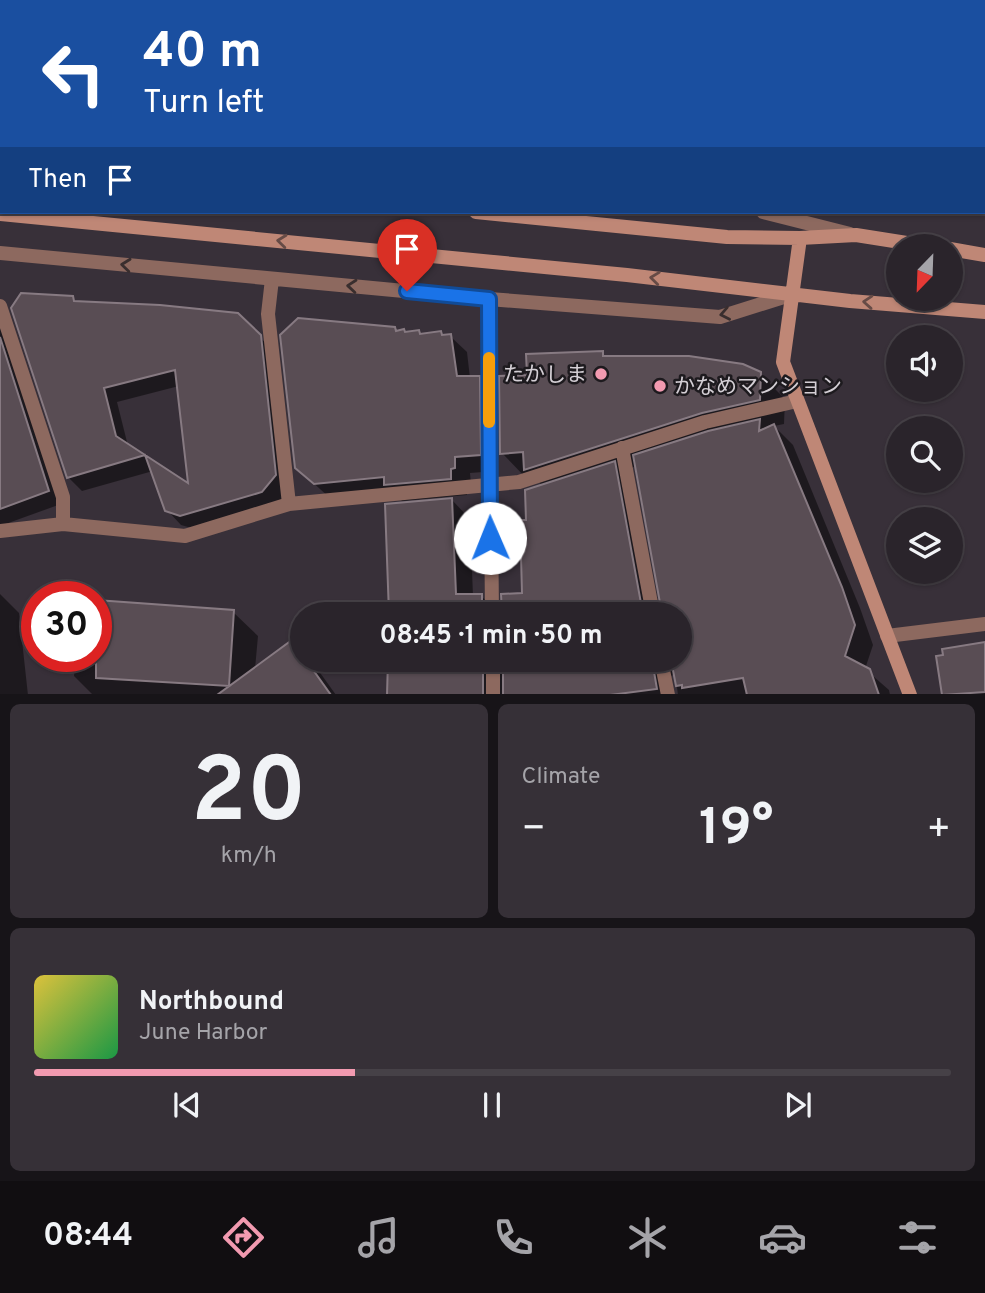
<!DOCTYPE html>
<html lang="en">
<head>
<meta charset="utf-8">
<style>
  body { margin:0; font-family:Overpass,"Noto Sans JP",sans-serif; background:#363037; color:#f1f3f6; height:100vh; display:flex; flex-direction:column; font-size:26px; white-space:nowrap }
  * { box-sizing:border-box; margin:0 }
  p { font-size:23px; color:#a5a4a9 }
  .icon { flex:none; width:38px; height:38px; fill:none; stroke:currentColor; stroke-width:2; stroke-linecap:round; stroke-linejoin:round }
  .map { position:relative; height:694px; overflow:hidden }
  .drawer { display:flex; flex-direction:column; gap:10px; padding:10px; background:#171418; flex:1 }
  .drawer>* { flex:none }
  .guide { position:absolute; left:0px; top:0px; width:985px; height:214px; box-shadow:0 2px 5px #0004,0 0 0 2px #464147; background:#1a4fa0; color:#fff; overflow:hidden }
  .needle { width:46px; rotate:203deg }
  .tools { position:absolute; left:886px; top:234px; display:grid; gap:14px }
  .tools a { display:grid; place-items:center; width:77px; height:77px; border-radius:50%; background:#2a242b; box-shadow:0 2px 5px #0004,0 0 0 2px #464147; font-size:35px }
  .speed { position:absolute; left:21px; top:581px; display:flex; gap:14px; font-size:35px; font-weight:700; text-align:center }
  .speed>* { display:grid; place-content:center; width:91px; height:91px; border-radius:50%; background:#2a242b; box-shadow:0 2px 5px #0004,0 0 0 2px #464147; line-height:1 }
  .speed .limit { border:10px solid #d22; background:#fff; color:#111 }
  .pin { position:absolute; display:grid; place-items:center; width:60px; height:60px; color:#fff; margin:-72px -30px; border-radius:50% 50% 50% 0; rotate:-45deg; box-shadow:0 0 7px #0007 }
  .pin .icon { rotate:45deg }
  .me { position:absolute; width:77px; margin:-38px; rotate:359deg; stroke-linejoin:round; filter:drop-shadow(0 0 5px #0008) }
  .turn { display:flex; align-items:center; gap:24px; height:147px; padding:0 28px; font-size:32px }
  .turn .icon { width:91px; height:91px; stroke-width:2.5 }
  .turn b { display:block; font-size:49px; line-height:60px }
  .then { display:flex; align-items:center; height:66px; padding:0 28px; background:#0003; gap:14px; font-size:26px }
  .big { font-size:52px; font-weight:700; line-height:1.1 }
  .drawer .tile { flex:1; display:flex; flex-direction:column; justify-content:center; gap:10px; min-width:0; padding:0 24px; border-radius:10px; background:#363037 }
  .drawer .dial { align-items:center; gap:0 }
  .dial b { font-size:91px; line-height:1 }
  .song { display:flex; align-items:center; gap:21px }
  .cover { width:84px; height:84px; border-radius:10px; background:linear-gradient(135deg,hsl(50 70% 55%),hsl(140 70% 35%)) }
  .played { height:7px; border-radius:4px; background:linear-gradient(90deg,#f29ab0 35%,#464147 35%) }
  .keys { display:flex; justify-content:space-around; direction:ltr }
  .heat { display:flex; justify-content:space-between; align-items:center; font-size:38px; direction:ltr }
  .drawer .tiles { flex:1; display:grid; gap:10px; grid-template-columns:1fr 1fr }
  .tile:last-child { grid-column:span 2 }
  .trip { position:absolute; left:290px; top:602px; width:402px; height:70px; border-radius:35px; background:#2a242b; box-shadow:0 2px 5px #0004,0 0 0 2px #464147; font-weight:700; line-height:70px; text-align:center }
  .tabs { display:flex; height:112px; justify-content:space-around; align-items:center; background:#110e11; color:#a5a4a9 }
  .tabs .icon { width:49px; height:49px }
  .tabs .active { color:#f29ab0 }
  .tabs b { font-size:32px; color:#f1f3f6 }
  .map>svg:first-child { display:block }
  .shadow { fill:#0007; fill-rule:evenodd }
  .building { fill:#594d54; stroke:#877a82; stroke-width:2; fill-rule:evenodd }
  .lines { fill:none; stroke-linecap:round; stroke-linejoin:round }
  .street { stroke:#8d695f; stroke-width:14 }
  .secondary { stroke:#bf8776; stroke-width:14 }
  .oneway { stroke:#664b46 }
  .oneway2 { stroke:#392e2e }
  .route-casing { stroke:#114b97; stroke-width:18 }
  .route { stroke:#1a73e8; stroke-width:12 }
  .slow { stroke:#f59e0b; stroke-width:12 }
  .poi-dot { fill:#f29ab0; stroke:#1d1a1e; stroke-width:2.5 }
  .labels { text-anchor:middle; stroke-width:5; stroke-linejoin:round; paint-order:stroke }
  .poi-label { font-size:21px; fill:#d4cfd5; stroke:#1d1a1e; text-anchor:end }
</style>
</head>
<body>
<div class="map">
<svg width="985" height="695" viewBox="0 0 985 695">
  <rect width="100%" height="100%" fill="#383039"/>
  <!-- shadow -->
  <path class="shadow" d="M0,0H273V2H2V110Z
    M794,0H985V110L984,2Z
    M984,133H985V191L984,189Z
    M72,298L77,303L237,315L274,351L289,490L277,506L195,529L181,525L167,510L153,471L82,491L68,477ZM179,386L191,487L128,446L117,402Z
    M0,307L61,504L0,526Z
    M395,329L398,332L406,333L418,332L422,335L450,336L467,352L470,378H479L496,394V471L470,473L471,484H467V495L402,501L394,493L332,500L296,467Z
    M602,353L607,358L760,374L785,399L784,424L774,426L793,445L860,608L873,645L865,669L889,690L890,695H678L675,673L670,677L673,695H389L390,660H681V614H664L637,466L622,471L658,614H503V595H523L527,522L543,486L533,477L526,478L502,453L529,377Z
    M452,500L470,519L473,596H481L500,614H390L387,506Z
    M0,594L19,613L28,695H0Z
    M233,612L258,636L255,669L292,643L303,654V660H309L316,667L336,695H93L74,676L76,656H96Z
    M985,644V695H949Z"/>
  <!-- building -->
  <path class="building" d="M21,293L73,296L74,301L160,305L238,313L261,335L276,475L262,492L180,516L165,511L145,455L67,478L11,308ZM175,370L188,483L116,436L104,388Z
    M298,318L395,327L396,331L404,329L405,332L419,330L420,334L441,331L442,335L451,334L457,376H480L481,455L455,457V468L451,469V479L384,485V477L314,484L295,468L280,335Z
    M0,337L49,491L0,509Z
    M603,351V356H689L743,364L761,372L760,400L702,413L524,470L523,452L500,454L499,376L527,375L526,354Z
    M760,419L759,431L774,424L842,587L855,625L845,656L870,669L879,695H747L743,678L682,688V685L676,686L671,660H681V614H662L633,455L708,431Z
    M615,461L643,614H502L501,594L522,593L520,520H526L525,490Z
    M452,498L456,594H482V614H389L385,504Z
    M96,600L234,610L229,686L96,678Z
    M292,640L303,655V660H306L331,695H217Z
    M985,642V692L942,695L936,656L943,655L942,649Z
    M388,660H483V695H387Z
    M503,660H652L657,689L610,695H503Z"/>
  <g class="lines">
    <!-- street -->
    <path class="street" d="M417,0L420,2
      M779,0V2
      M155,2V0
      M435,2L442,0
      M0,125H2
      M763,212L850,234
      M0,253L489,299L720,317L790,295
      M272,279L268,314L289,504
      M489,299L492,614
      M0,306L63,497V524
      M622,448L653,614
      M0,531L63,524L185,536L289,504L519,482L705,422L797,401
      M887,636L985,624
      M493,660V695
      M661,660L668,695"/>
    <!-- secondary -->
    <path class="secondary" d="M0,163H2
      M476,212L727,237L800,238L856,235L932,247
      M0,214L627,275L850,301L985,312
      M800,238L783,362L910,695
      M950,249L985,255"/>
  </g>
  <!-- one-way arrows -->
  <defs><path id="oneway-chevron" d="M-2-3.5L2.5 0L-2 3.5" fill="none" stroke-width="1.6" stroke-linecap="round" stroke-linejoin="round" transform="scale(1.75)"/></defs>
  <g class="oneway">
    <use href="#oneway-chevron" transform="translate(282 241) rotate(-174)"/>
    <use href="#oneway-chevron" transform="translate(655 278) rotate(-173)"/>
    <use href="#oneway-chevron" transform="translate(868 302) rotate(-176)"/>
  </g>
  <g class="oneway2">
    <use href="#oneway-chevron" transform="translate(126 265) rotate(-174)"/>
    <use href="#oneway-chevron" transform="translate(352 286) rotate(-175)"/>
    <use href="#oneway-chevron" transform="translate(725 314) rotate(169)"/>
  </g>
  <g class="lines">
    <!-- route casing -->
    <g class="route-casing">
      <path id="route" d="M407,291L489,299L490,538"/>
    </g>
    <!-- route -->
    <use href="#route" class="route"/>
    <!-- slow -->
    <path class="slow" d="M489,358V422"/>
  </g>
  <!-- markers -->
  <g class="poi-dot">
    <circle cx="601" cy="374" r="7"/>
    <circle cx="660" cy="386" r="7"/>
  </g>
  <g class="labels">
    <!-- poi labels -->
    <g class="poi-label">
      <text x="587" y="381">たかしま</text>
      <text x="674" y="393" text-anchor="start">かなめマンション</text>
    </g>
  </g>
</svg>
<div class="tools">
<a><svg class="needle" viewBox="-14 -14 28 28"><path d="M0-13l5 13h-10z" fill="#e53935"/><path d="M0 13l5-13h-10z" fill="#a5a4a9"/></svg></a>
<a><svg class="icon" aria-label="sound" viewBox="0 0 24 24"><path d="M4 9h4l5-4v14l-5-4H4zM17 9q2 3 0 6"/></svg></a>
<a><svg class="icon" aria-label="search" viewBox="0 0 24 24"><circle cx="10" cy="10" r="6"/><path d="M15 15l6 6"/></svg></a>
<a><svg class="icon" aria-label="layers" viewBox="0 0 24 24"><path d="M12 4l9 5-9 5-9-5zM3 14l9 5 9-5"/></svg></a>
</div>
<div class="speed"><div class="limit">30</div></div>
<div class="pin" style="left:407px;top:291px;background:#d93025"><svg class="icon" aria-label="arrive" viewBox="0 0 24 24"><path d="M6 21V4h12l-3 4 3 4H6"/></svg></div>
<svg class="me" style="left:490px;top:538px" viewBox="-20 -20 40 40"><circle r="19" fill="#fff"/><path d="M0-13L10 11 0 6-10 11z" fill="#1a73e8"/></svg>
<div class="trip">08:45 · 1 min · 50 m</div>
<div class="guide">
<div class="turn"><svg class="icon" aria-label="left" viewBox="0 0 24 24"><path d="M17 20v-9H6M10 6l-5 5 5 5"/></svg><div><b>40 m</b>Turn left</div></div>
<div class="then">Then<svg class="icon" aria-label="arrive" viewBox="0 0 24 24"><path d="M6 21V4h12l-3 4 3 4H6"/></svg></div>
</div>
</div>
<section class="drawer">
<div class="tiles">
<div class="tile dial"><b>20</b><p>km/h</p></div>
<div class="tile"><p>Climate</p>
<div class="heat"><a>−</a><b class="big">19°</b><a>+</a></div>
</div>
<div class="tile">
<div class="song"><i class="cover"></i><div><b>Northbound</b><p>June Harbor</p></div></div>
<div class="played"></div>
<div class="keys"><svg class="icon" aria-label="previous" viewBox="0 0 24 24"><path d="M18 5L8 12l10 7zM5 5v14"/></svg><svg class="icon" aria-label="pause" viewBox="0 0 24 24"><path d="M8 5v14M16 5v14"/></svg><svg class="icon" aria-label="next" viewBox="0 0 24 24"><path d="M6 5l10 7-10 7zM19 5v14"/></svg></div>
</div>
</div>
</section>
<nav class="tabs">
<b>08:44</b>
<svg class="icon active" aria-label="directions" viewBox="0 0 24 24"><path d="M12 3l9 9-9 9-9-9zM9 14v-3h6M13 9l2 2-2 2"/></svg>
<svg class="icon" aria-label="music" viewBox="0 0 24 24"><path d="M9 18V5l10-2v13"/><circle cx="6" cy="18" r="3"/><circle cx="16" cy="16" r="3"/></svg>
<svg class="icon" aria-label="phone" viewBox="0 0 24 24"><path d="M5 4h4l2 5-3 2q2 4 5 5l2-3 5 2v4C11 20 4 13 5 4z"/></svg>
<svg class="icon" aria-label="climate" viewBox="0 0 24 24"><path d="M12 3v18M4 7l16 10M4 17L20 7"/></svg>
<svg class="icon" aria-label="car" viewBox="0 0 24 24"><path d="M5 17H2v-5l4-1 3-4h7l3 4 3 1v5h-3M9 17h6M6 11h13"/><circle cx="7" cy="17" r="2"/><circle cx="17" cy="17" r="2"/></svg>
<svg class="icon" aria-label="filters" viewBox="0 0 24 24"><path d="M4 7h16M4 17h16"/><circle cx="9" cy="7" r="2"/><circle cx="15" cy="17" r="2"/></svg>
</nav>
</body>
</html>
